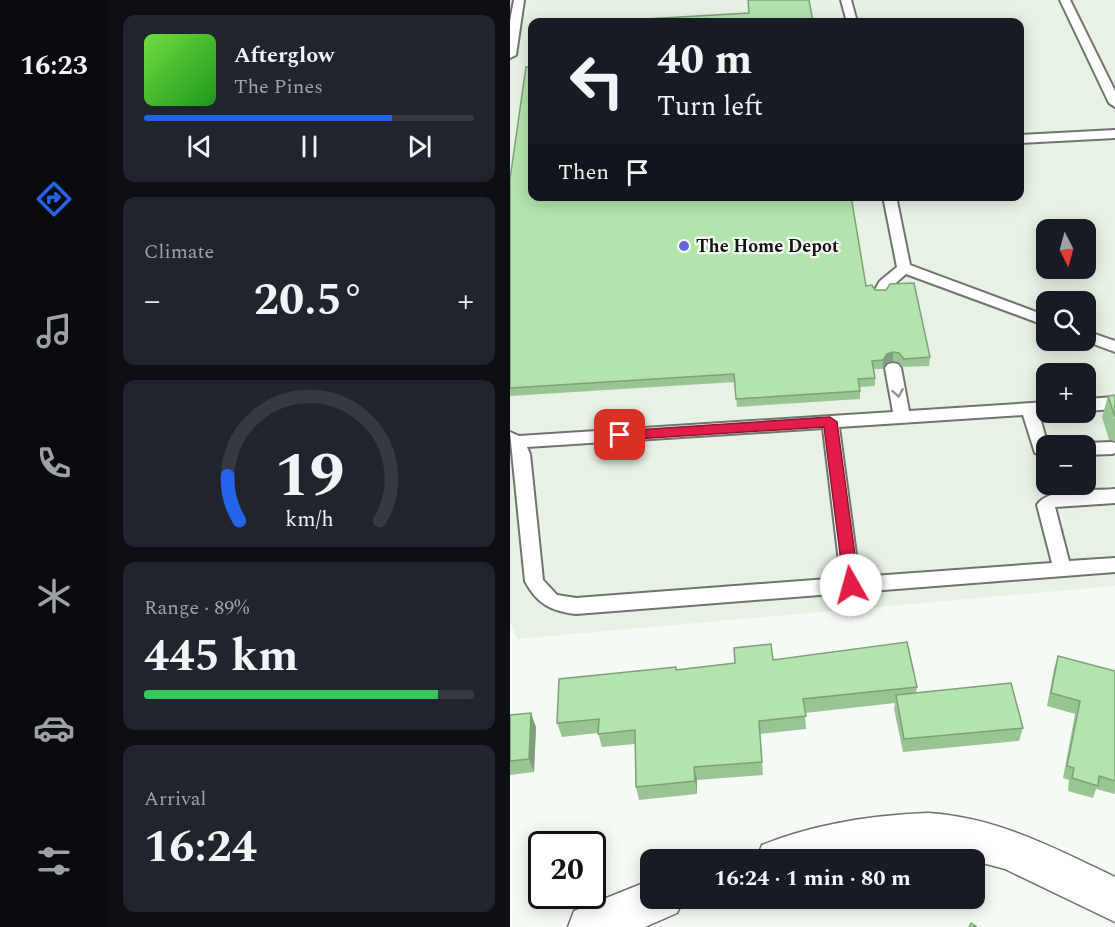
<!DOCTYPE html>
<html lang="en">
<head>
<meta charset="utf-8">
<style>
  body { margin:0; font-family:Spectral,serif; background:#20242c; color:#f1f3f6; height:100vh; display:flex; flex-direction:column; font-size:22px; white-space:nowrap }
  * { box-sizing:border-box; margin:0 }
  p { font-size:20px; color:#9ea1a6 }
  .icon { flex:none; width:33px; height:33px; fill:none; stroke:currentColor; stroke-width:2; stroke-linecap:round; stroke-linejoin:round }
  .map { position:relative; flex:1; overflow:hidden }
  .details { display:flex; flex-direction:column; gap:15px; padding:15px; background:#0d0f14; width:402px }
  .details>* { flex:none }
  .hud { position:absolute; left:18px; top:18px; width:496px; height:183px; border-radius:12px; box-shadow:0 3px 15px #0003; background:#171b24; color:#f1f3f6; overflow:hidden }
  .needle { width:39px; rotate:174deg }
  .buttons { position:absolute; left:526px; top:219px; display:grid; gap:12px }
  .buttons a { display:grid; place-items:center; width:60px; height:60px; border-radius:12px; background:#171b24; box-shadow:0 3px 15px #0003; font-size:30px }
  .speed { position:absolute; left:18px; top:831px; display:flex; gap:12px; font-size:30px; font-weight:700; text-align:center }
  .speed>* { display:grid; place-content:center; width:78px; height:78px; border-radius:50%; background:#171b24; box-shadow:0 3px 15px #0003; line-height:1 }
  .speed .limit { border:3px solid #111; border-radius:9px; background:#fff; color:#111 }
  .pin { position:absolute; display:grid; place-items:center; width:51px; height:51px; color:#fff; margin:-26px; border-radius:12px; box-shadow:0 3px 9px #0006 }
  .me { position:absolute; width:66px; margin:-33px; rotate:353deg; stroke-linejoin:round; filter:drop-shadow(0 0 4px #0008) }
  .turn { display:flex; align-items:center; gap:21px; height:126px; padding:0 30px; font-size:27px }
  .turn .icon { width:78px; height:78px; stroke-width:2.5 }
  .turn b { display:block; font-size:42px; line-height:51px }
  .then { display:flex; align-items:center; height:57px; padding:0 30px; background:#0003; gap:12px; font-size:22px }
  .big { font-size:45px; font-weight:700; line-height:1.1 }
  .details .card { flex:1; display:flex; flex-direction:column; justify-content:center; gap:9px; min-width:0; padding:0 21px; border-radius:12px; background:#20242c }
  .details .dial { align-items:center; gap:0 }
  .dial svg { height:156px; overflow:visible; fill:none; stroke:#363941; stroke-width:7; stroke-linecap:round; text-anchor:middle }
  .dial text { fill:#f1f3f6; stroke:none }
  .song { display:flex; align-items:center; gap:18px }
  .cover { width:72px; height:72px; border-radius:9px; background:linear-gradient(135deg,hsl(100 70% 55%),hsl(120 70% 35%)) }
  .played { height:6px; border-radius:3px; background:linear-gradient(90deg,#2563eb 75%,#363941 75%) }
  .keys { display:flex; justify-content:space-around; direction:ltr }
  .heat { display:flex; justify-content:space-between; align-items:center; font-size:33px; direction:ltr }
  .charge { height:9px; border-radius:4px; background:linear-gradient(90deg,#34c759 89%,#363941 0) }
  .trip { position:absolute; left:130px; top:849px; width:345px; height:60px; border-radius:12px; background:#171b24; box-shadow:0 3px 15px #0003; font-weight:700; line-height:60px; text-align:center }
  main { display:flex; flex:1; min-height:0 }
  .tabs { display:flex; flex-direction:column; width:108px; justify-content:space-around; align-items:center; background:#090b0e; color:#9ea1a6 }
  .tabs .icon { width:42px; height:42px }
  .tabs .current { color:#2563eb }
  .tabs b { font-size:27px; color:#f1f3f6 }
  .map>svg:first-child { display:block }
  .built { fill:#e7f2e5; fill-rule:evenodd }
  .lines { fill:none; stroke-linecap:round; stroke-linejoin:round }
  .service-casing { stroke:#6f746e; stroke-width:4 }
  .minor-casing { stroke:#6f746e; stroke-width:3 }
  .service { fill:#fff; fill-rule:evenodd }
  .minor { fill:#fff; fill-rule:evenodd }
  .wall { fill:#99c594 }
  .shaded-wall { fill:#7da078 }
  .building { fill:#b2e5ac; stroke:#7da078; stroke-width:1.5 }
  .oneway { stroke:#949594 }
  .route { fill:#e11d48; stroke:#92132f; stroke-width:1.5 }
  .poi-dot { fill:#6665de; stroke:#f5fbf4; stroke-width:2 }
  .labels { text-anchor:middle; stroke-width:4.5; stroke-linejoin:round; paint-order:stroke }
  .poi-label { font-size:18px; font-weight:bold; fill:#121412; stroke:#f5fbf4; text-anchor:start }
</style>
</head>
<body>
<main>
<nav class="tabs">
<b>16:23</b>
<svg class="icon current" aria-label="directions" viewBox="0 0 24 24"><path d="M12 3l9 9-9 9-9-9zM9 14v-3h6M13 9l2 2-2 2"/></svg>
<svg class="icon" aria-label="music" viewBox="0 0 24 24"><path d="M9 18V5l10-2v13"/><circle cx="6" cy="18" r="3"/><circle cx="16" cy="16" r="3"/></svg>
<svg class="icon" aria-label="phone" viewBox="0 0 24 24"><path d="M5 4h4l2 5-3 2q2 4 5 5l2-3 5 2v4C11 20 4 13 5 4z"/></svg>
<svg class="icon" aria-label="climate" viewBox="0 0 24 24"><path d="M12 3v18M4 7l16 10M4 17L20 7"/></svg>
<svg class="icon" aria-label="car" viewBox="0 0 24 24"><path d="M5 17H2v-5l4-1 3-4h7l3 4 3 1v5h-3M9 17h6M6 11h13"/><circle cx="7" cy="17" r="2"/><circle cx="17" cy="17" r="2"/></svg>
<svg class="icon" aria-label="filters" viewBox="0 0 24 24"><path d="M4 7h16M4 17h16"/><circle cx="9" cy="7" r="2"/><circle cx="15" cy="17" r="2"/></svg>
</nav>
<section class="details">
<div class="card">
<div class="song"><i class="cover"></i><div><b>Afterglow</b><p>The Pines</p></div></div>
<div class="played"></div>
<div class="keys"><svg class="icon" aria-label="previous" viewBox="0 0 24 24"><path d="M18 5L8 12l10 7zM5 5v14"/></svg><svg class="icon" aria-label="pause" viewBox="0 0 24 24"><path d="M8 5v14M16 5v14"/></svg><svg class="icon" aria-label="next" viewBox="0 0 24 24"><path d="M6 5l10 7-10 7zM19 5v14"/></svg></div>
</div>
<div class="card"><p>Climate</p>
<div class="heat"><a>−</a><b class="big">20.5°</b><a>+</a></div>
</div>
<div class="card dial"><svg viewBox="0 0 100 80">
<path d="M14 69A42 42 0 1 1 86 69"/>
<path d="M14 69A42 42 0 0 1 8 46" stroke="#2563eb"/>
<text x="50" y="56" font-size="32" font-weight="700">19</text>
<text x="50" y="72" font-size="11">km/h</text>
</svg></div>
<div class="card"><p>Range · 89%</p><b class="big">445 km</b><div class="charge"></div></div>
<div class="card"><p>Arrival</p><b class="big">16:24</b></div>
</section>
<div class="map">
<svg width="605" height="927" viewBox="0 0 605 927">
  <rect width="100%" height="100%" fill="#f5fbf4"/>
  <!-- built -->
  <path class="built" d="M0,0H605V586L7,639L0,622ZM22,22H510V196H22ZM537,230H576V268H537ZM537,302H576V340H537ZM537,374H576V412H537ZM537,446H576V484H537Z"/>
  <g class="lines">
    <!-- service casing -->
    <g class="service-casing">
      <path id="service" d="M4,0H14L6,55L0,58V21Z
        M331,0H341L347,22H337Z
        M550,0H560L605,91V107L599,103Z
        M605,130V138L510,143V135Z
        M373,196H386L400,265L537,316V326L396,274L381,287L375,296H365L363,293L370,281L387,267Z
        M576,331L605,341V352L573,340H576Z
        M383,363L388,364L391,368L399,411L537,402V412H541L529,414L538,446L537,458L525,453L513,415L329,427L349,577L542,563L527,505C537,487 586,491 605,489V503L545,507L559,561L605,558V572L66,614C41,611 27,604 15,581L0,432L9,436L383,412L375,368L378,364ZM313,428L331,578L66,598L47,595L33,580L20,454L17,447Z
        M605,397V409L576,411V399Z
        M602,442L605,443V453L602,454L576,455V446H570L576,443Z"/>
    </g>
    <!-- minor casing -->
    <g class="minor-casing">
      <path id="minor" d="M418,813C486,817 545,848 605,877V922L495,869L443,855H393L358,860H246L252,845C304,824 363,815 418,813Z
        M141,880V898H174L167,913L135,927H58L64,911Z"/>
    </g>
    <!-- service -->
    <use href="#service" class="service"/>
    <!-- minor -->
    <use href="#minor" class="minor"/>
  </g>
  <!-- wall -->
  <path class="wall" d="M0,179L356,286L420,357L419,366L393,367L388,362L383,361L376,363L373,369H364L365,378V386L350,387V399L227,407L225,382L0,396Z
    M605,395V441L599,440L592,417L598,396Z
    M548,656L605,671V794L586,789L583,798L558,791L559,780L553,778L565,714L537,706L544,669Z
    M263,660L407,687L406,693L513,728L509,741L393,752L384,709L385,703L295,713L296,729L250,734L253,775L187,780V794L129,800L126,787L125,744L92,747L88,733L52,737L47,723L167,670Z
    M0,715L26,727L24,772L0,775Z"/>
  <!-- shaded-wall -->
  <path class="shaded-wall" d="M383,352V361L376,363L373,369V360L377,354Z
    M21,713L26,727L24,772L19,759Z
    M184,767L187,780V794L185,781Z"/>
  <!-- building -->
  <path class="building" d="M238,0H299L303,22H101V21L239,13Z
    M16,67H22V196H341L356,286L362,285L365,290H376L380,284L404,283L420,357L394,359L389,353L383,352L377,354L373,360L362,361L365,378L348,379L350,391L226,399L224,374L0,388V179Z
    M605,395V417L598,396Z
    M397,642L407,687L293,699L296,716L249,721L252,762L184,767L185,781L126,787L125,730L88,734L89,719L47,723L49,679L166,667V670L225,663L224,648L261,644L263,660Z
    M548,656L605,671V781L589,776L588,786L562,778L564,768L557,766L570,701L541,693Z
    M501,683L513,728L394,739L386,695Z
    M21,713L19,759L0,761V715Z
    M461,923L467,927H459Z"/>
  <!-- one-way arrows -->
  <defs><path id="oneway-chevron" d="M-2-3.5L2.5 0L-2 3.5" fill="none" stroke-width="1.6" stroke-linecap="round" stroke-linejoin="round" transform="scale(1.5)"/></defs>
  <use class="oneway" href="#oneway-chevron" transform="translate(388 393) rotate(80)"/>
  <!-- route -->
  <path class="route" d="M320,417L327,422L349,585L346,589H336L334,585L314,427L110,440L104,435L110,431Z"/>
  <!-- markers -->
  <circle class="poi-dot" cx="174" cy="246" r="6"/>
  <g class="labels">
    <!-- poi labels -->
    <g class="poi-label">
      <text x="186" y="252">The Home Depot</text>
    </g>
  </g>
</svg>
<div class="buttons">
<a><svg class="needle" viewBox="-14 -14 28 28"><path d="M0-13l5 13h-10z" fill="#e53935"/><path d="M0 13l5-13h-10z" fill="#9ea1a6"/></svg></a>
<a><svg class="icon" aria-label="search" viewBox="0 0 24 24"><circle cx="10" cy="10" r="6"/><path d="M15 15l6 6"/></svg></a>
<a>+</a>
<a>−</a>
</div>
<div class="speed"><div class="limit">20</div></div>
<div class="pin" style="left:110px;top:435px;background:#d93025"><svg class="icon" aria-label="arrive" viewBox="0 0 24 24"><path d="M6 21V4h12l-3 4 3 4H6"/></svg></div>
<svg class="me" style="left:341px;top:585px" viewBox="-20 -20 40 40"><circle r="19" fill="#fff"/><path d="M0-13L10 11 0 6-10 11z" fill="#e11d48"/></svg>
<div class="trip">16:24 · 1 min · 80 m</div>
<div class="hud">
<div class="turn"><svg class="icon" aria-label="left" viewBox="0 0 24 24"><path d="M17 20v-9H6M10 6l-5 5 5 5"/></svg><div><b>40 m</b>Turn left</div></div>
<div class="then">Then<svg class="icon" aria-label="arrive" viewBox="0 0 24 24"><path d="M6 21V4h12l-3 4 3 4H6"/></svg></div>
</div>
</div>
</main>
</body>
</html>
